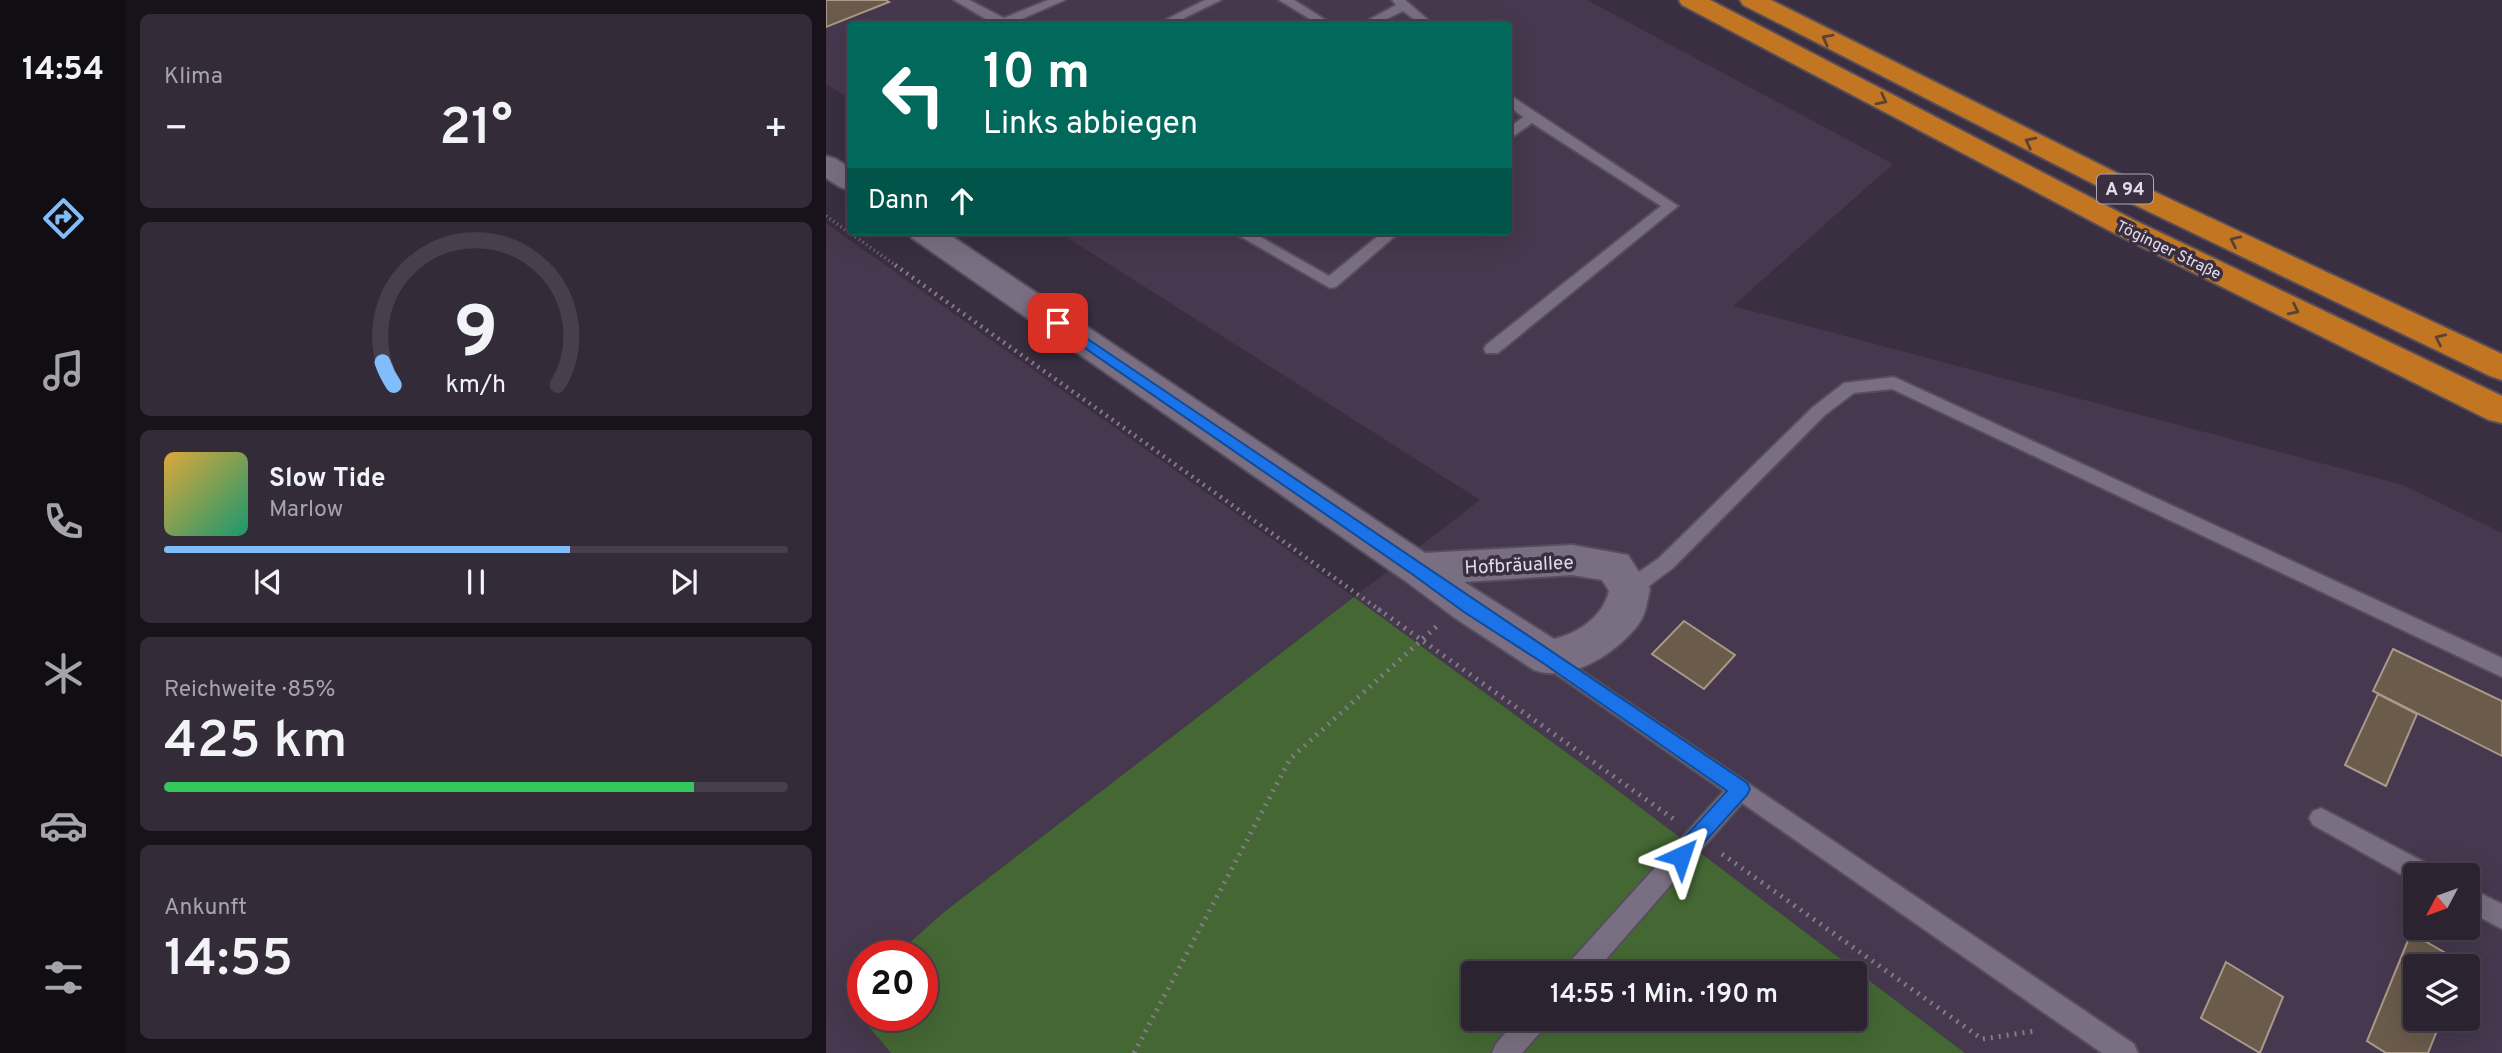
<!DOCTYPE html>
<html lang="de">
<head>
<meta charset="utf-8">
<style>
  body { margin:0; font-family:Overpass,sans-serif; background:#332b38; color:#f1f3f6; height:100vh; display:flex; flex-direction:column; font-size:26px; white-space:nowrap }
  * { box-sizing:border-box; margin:0 }
  p { font-size:23px; color:#a6a4ab }
  .icon { flex:none; width:38px; height:38px; fill:none; stroke:currentColor; stroke-width:2; stroke-linecap:round; stroke-linejoin:round }
  .map { position:relative; flex:1; overflow:hidden }
  .panel { display:flex; flex-direction:column; gap:14px; padding:14px; background:#18131a; width:700px }
  .panel>* { flex:none }
  .banner { position:absolute; left:21px; top:21px; width:665px; height:214px; border-radius:7px; box-shadow:0 7px 28px #0002,0 0 0 2px #47404c; background:#00695c; color:#fff; overflow:hidden }
  .needle { width:46px; rotate:229deg }
  .buttons { position:absolute; left:1577px; top:863px; display:grid; gap:14px }
  .buttons a { display:grid; place-items:center; width:77px; height:77px; border-radius:7px; background:#2b2330; box-shadow:0 7px 28px #0002,0 0 0 2px #47404c; font-size:35px }
  .speed { position:absolute; left:21px; top:940px; display:flex; gap:14px; font-size:35px; font-weight:700; text-align:center }
  .speed>* { display:grid; place-content:center; width:91px; height:91px; border-radius:50%; background:#2b2330; box-shadow:0 7px 28px #0002,0 0 0 2px #47404c; line-height:1 }
  .speed .limit { border:10px solid #d22; background:#fff; color:#111 }
  .pin { position:absolute; display:grid; place-items:center; width:60px; height:60px; color:#fff; margin:-30px; border-radius:14px; box-shadow:0 4px 10px #0006 }
  .me { position:absolute; width:77px; margin:-38px; rotate:42deg; stroke-linejoin:round; filter:drop-shadow(0 0 5px #0008) }
  .turn { display:flex; align-items:center; gap:24px; height:147px; padding:0 21px; font-size:32px }
  .turn .icon { width:91px; height:91px; stroke-width:2.5 }
  .turn b { display:block; font-size:49px; line-height:60px }
  .then { display:flex; align-items:center; height:66px; padding:0 21px; background:#0003; gap:14px; font-size:26px }
  .big { font-size:52px; font-weight:600; line-height:1.1 }
  .panel .card { flex:1; display:flex; flex-direction:column; justify-content:center; gap:10px; min-width:0; padding:0 24px; border-radius:10px; background:#332b38 }
  .panel .dial { align-items:center; gap:0 }
  .dial svg { height:182px; overflow:visible; fill:none; stroke:#47404c; stroke-width:7; stroke-linecap:round; text-anchor:middle }
  .dial text { fill:#f1f3f6; stroke:none }
  .song { display:flex; align-items:center; gap:21px }
  .cover { width:84px; height:84px; border-radius:10px; background:linear-gradient(135deg,hsl(40 70% 55%),hsl(160 70% 35%)) }
  .played { height:7px; border-radius:4px; background:linear-gradient(90deg,#80bdfa 65%,#47404c 65%) }
  .keys { display:flex; justify-content:space-around; direction:ltr }
  .heat { display:flex; justify-content:space-between; align-items:center; font-size:38px; direction:ltr }
  .charge { height:10px; border-radius:5px; background:linear-gradient(90deg,#34c759 85%,#47404c 0) }
  .trip { position:absolute; left:635px; top:961px; width:406px; height:70px; border-radius:7px; background:#2b2330; box-shadow:0 7px 28px #0002,0 0 0 2px #47404c; font-weight:600; line-height:70px; text-align:center }
  main { display:flex; flex:1; min-height:0 }
  .tabs { display:flex; flex-direction:column; width:126px; justify-content:space-around; align-items:center; background:#110e13; color:#a6a4ab }
  .tabs .icon { width:49px; height:49px }
  .tabs .active { color:#80bdfa }
  .tabs b { font-size:32px; color:#f1f3f6 }
  .map>svg:first-child { display:block }
  .built { fill:#46384e; fill-rule:evenodd }
  .green { fill:#446733; fill-rule:evenodd }
  .building { fill:#6a5b4b; stroke:#a98; stroke-width:2 }
  .lines { fill:none; stroke-linecap:round; stroke-linejoin:round }
  .lane-casing { stroke:#574e5c; stroke-width:4 }
  .street-casing { stroke:#574e5c; stroke-width:4 }
  .highway-casing { stroke:#574e5c; stroke-width:4 }
  .path-far2 { stroke:#837b89; stroke-width:3.5; stroke-dasharray:1 3.5; stroke-linecap:butt }
  .path-far1 { stroke:#837b89; stroke-width:4.5; stroke-dasharray:2 5; stroke-linecap:butt }
  .path { stroke:#837b89; stroke-width:5; stroke-dasharray:2 6; stroke-linecap:butt }
  .lane { fill:#7a6f82; fill-rule:evenodd }
  .street { fill:#7a6f82; fill-rule:evenodd }
  .highway { fill:#c27621; fill-rule:evenodd }
  .oneway { stroke:#5b4138 }
  .route { fill:#1a73e8; stroke:#114b97; stroke-width:2 }
  .labels { text-anchor:middle; stroke-width:7; stroke-linejoin:round; paint-order:stroke }
  .far-street-label { font-size:16px; fill:#e3dce7; stroke:#392f40 }
  .shield { fill:#392f40; stroke:#b0a8b5; stroke-width:2 }
  .shield-label { font-size:18px; font-weight:bold; fill:#e3dce7 }
  .street-label { font-size:19px; fill:#e3dce7; stroke:#392f40 }
</style>
</head>
<body>
<main>
<nav class="tabs">
<b>14:54</b>
<svg class="icon active" aria-label="directions" viewBox="0 0 24 24"><path d="M12 3l9 9-9 9-9-9zM9 14v-3h6M13 9l2 2-2 2"/></svg>
<svg class="icon" aria-label="music" viewBox="0 0 24 24"><path d="M9 18V5l10-2v13"/><circle cx="6" cy="18" r="3"/><circle cx="16" cy="16" r="3"/></svg>
<svg class="icon" aria-label="phone" viewBox="0 0 24 24"><path d="M5 4h4l2 5-3 2q2 4 5 5l2-3 5 2v4C11 20 4 13 5 4z"/></svg>
<svg class="icon" aria-label="climate" viewBox="0 0 24 24"><path d="M12 3v18M4 7l16 10M4 17L20 7"/></svg>
<svg class="icon" aria-label="car" viewBox="0 0 24 24"><path d="M5 17H2v-5l4-1 3-4h7l3 4 3 1v5h-3M9 17h6M6 11h13"/><circle cx="7" cy="17" r="2"/><circle cx="17" cy="17" r="2"/></svg>
<svg class="icon" aria-label="filters" viewBox="0 0 24 24"><path d="M4 7h16M4 17h16"/><circle cx="9" cy="7" r="2"/><circle cx="15" cy="17" r="2"/></svg>
</nav>
<section class="panel">
<div class="card"><p>Klima</p>
<div class="heat"><a>−</a><b class="big">21°</b><a>+</a></div>
</div>
<div class="card dial"><svg viewBox="0 0 100 80">
<path d="M14 69A42 42 0 1 1 86 69"/>
<path d="M14 69A42 42 0 0 1 9 59" stroke="#80bdfa"/>
<text x="50" y="56" font-size="32" font-weight="700">9</text>
<text x="50" y="72" font-size="11">km/h</text>
</svg></div>
<div class="card">
<div class="song"><i class="cover"></i><div><b>Slow Tide</b><p>Marlow</p></div></div>
<div class="played"></div>
<div class="keys"><svg class="icon" aria-label="previous" viewBox="0 0 24 24"><path d="M18 5L8 12l10 7zM5 5v14"/></svg><svg class="icon" aria-label="pause" viewBox="0 0 24 24"><path d="M8 5v14M16 5v14"/></svg><svg class="icon" aria-label="next" viewBox="0 0 24 24"><path d="M6 5l10 7-10 7zM19 5v14"/></svg></div>
</div>
<div class="card"><p>Reichweite · 85%</p><b class="big">425 km</b><div class="charge"></div></div>
<div class="card"><p>Ankunft</p><b class="big">14:55</b></div>
</section>
<div class="map">
<svg width="1676" height="1053" viewBox="0 0 1676 1053">
  <rect width="100%" height="100%" fill="#392f40"/>
  <!-- built -->
  <path class="built" d="M0,0H761L1067,164L907,306L1577,485L1676,533V1053H1139L774,777L528,597L118,912L70,955L37,956V1004L32,1014L65,1053H0V223L528,597L654,500L231,231H682V24H24V99L0,84ZM1589,875H1642V928H1589ZM1589,966H1642V1018H1589Z"/>
  <!-- green -->
  <path class="green" d="M528,597L774,777L1139,1053H65L32,1014L37,1004V1015H96V956L70,955L118,912ZM648,973H1029V1018H648Z"/>
  <!-- building -->
  <path class="building" d="M0,0H60L63,2L0,27Z
    M858,621L909,655L878,689L826,654Z
    M1567,649L1676,701V756L1547,691Z
    M1552,694L1591,714L1560,786L1519,765Z
    M1585,933L1637,963L1635,966H1589V1018H1616L1602,1053H1560L1541,1041Z
    M1400,962L1457,997L1434,1053L1375,1018Z"/>
  <g class="lines">
    <!-- lane casing -->
    <g class="lane-casing">
      <path id="lane" d="M128,0H143L178,18L222,0H239L184,24H168Z
        M379,0H395L346,24H331Z
        M453,0H468L506,24H492Z
        M566,0H579L607,24H594L577,11L550,24H535L570,5Z
        M682,94L852,206L672,353H660L658,349L660,345L835,206L706,123L682,140V129L697,117L682,105Z
        M405,231H424L503,276L558,231H575L510,287L504,288Z
        M1068,377L1676,658V677L1066,389L1028,393L999,415L847,568L811,595L804,597L797,595L794,589L797,583L833,558L987,407L1018,383Z
        M723,649L1308,1044L1312,1053H1276L916,803L768,973H738L742,964L898,791L716,664L712,658L716,652Z
        M1495,808L1608,867L1612,875H1589V882L1487,825L1483,818L1487,811Z
        M1642,887L1676,904V929L1642,911Z
        M692,1018H723L719,1027L696,1053H666L670,1044Z"/>
    </g>
    <!-- street casing -->
    <g class="street-casing">
      <path id="street" d="M0,156L10,159L24,168V190L14,187L0,178Z
        M82,231H118L599,553L746,545L802,555L824,589C821,601 820,615 812,625C789,654 745,683 708,670L629,618L578,580L86,238ZM746,575L776,580L783,591C777,617 752,633 728,639L638,582Z"/>
    </g>
    <!-- highway casing -->
    <g class="highway-casing">
      <path id="highway" d="M853,0H884L1308,220L1676,396V423L1663,420L1286,232L856,5Z
        M914,0H945L1329,192L1676,354V380L1664,376L1307,204L917,5Z"/>
    </g>
    <!-- path-far2 -->
    <path class="path-far2" d="M0,216L72,267"/>
    <!-- path-far1 -->
    <path class="path-far1" d="M69,265L555,611"/>
    <!-- path -->
    <path class="path" d="M552,609L849,820
      M896,854L1156,1039L1209,1031
      M308,1053L464,759L611,626"/>
    <!-- lane -->
    <use href="#lane" class="lane"/>
    <!-- street -->
    <use href="#street" class="street"/>
    <!-- highway -->
    <use href="#highway" class="highway"/>
  </g>
  <!-- one-way arrows -->
  <defs><path id="oneway-chevron" d="M-2-3.5L2.5 0L-2 3.5" fill="none" stroke-width="1.6" stroke-linecap="round" stroke-linejoin="round" transform="scale(1.75)"/></defs>
  <g class="oneway">
    <use href="#oneway-chevron" transform="translate(1001 39) rotate(-152)"/>
    <use href="#oneway-chevron" transform="translate(1056 100) rotate(27)"/>
    <use href="#oneway-chevron" transform="translate(1204 142) rotate(-153)"/>
    <use href="#oneway-chevron" transform="translate(1409 241) rotate(-155)"/>
    <use href="#oneway-chevron" transform="translate(1468 310) rotate(26)"/>
    <use href="#oneway-chevron" transform="translate(1614 339) rotate(-155)"/>
  </g>
  <!-- route -->
  <path class="route" d="M232,319L921,783L924,789L921,795L861,862L855,865L848,862L845,856L848,849L901,791L717,663L638,612L586,574L227,326L225,323Z"/>
  <g class="labels">
    <!-- far-street labels -->
    <g class="far-street-label">
      <text transform="translate(1343 249) rotate(26)" y="6">Töginger Straße</text>
    </g>
    <!-- shield labels -->
    <rect class="shield" x="1271" y="174.5" width="56" height="29" rx="5"/>
    <g class="shield-label">
      <text x="1299" y="195">A 94</text>
    </g>
    <!-- street labels -->
    <g class="street-label">
      <text transform="translate(693 564) rotate(-3)" y="7">Hofbräuallee</text>
    </g>
  </g>
</svg>
<div class="buttons">
<a><svg class="needle" viewBox="-14 -14 28 28"><path d="M0-13l5 13h-10z" fill="#e53935"/><path d="M0 13l5-13h-10z" fill="#a6a4ab"/></svg></a>
<a><svg class="icon" aria-label="layers" viewBox="0 0 24 24"><path d="M12 4l9 5-9 5-9-5zM3 14l9 5 9-5"/></svg></a>
</div>
<div class="speed"><div class="limit">20</div></div>
<div class="pin" style="left:232px;top:323px;background:#d93025"><svg class="icon" aria-label="arrive" viewBox="0 0 24 24"><path d="M6 21V4h12l-3 4 3 4H6"/></svg></div>
<svg class="me" style="left:855px;top:856px" viewBox="-20 -20 40 40"><path d="M0-17L14 15 0 8-14 15z" fill="#1a73e8" stroke="#fff" stroke-width="4"/></svg>
<div class="trip">14:55 · 1 Min. · 190 m</div>
<div class="banner">
<div class="turn"><svg class="icon" aria-label="left" viewBox="0 0 24 24"><path d="M17 20v-9H6M10 6l-5 5 5 5"/></svg><div><b>10 m</b>Links abbiegen</div></div>
<div class="then">Dann<svg class="icon" aria-label="ahead" viewBox="0 0 24 24"><path d="M12 20V5M6 11l6-6 6 6"/></svg></div>
</div>
</div>
</main>
</body>
</html>
